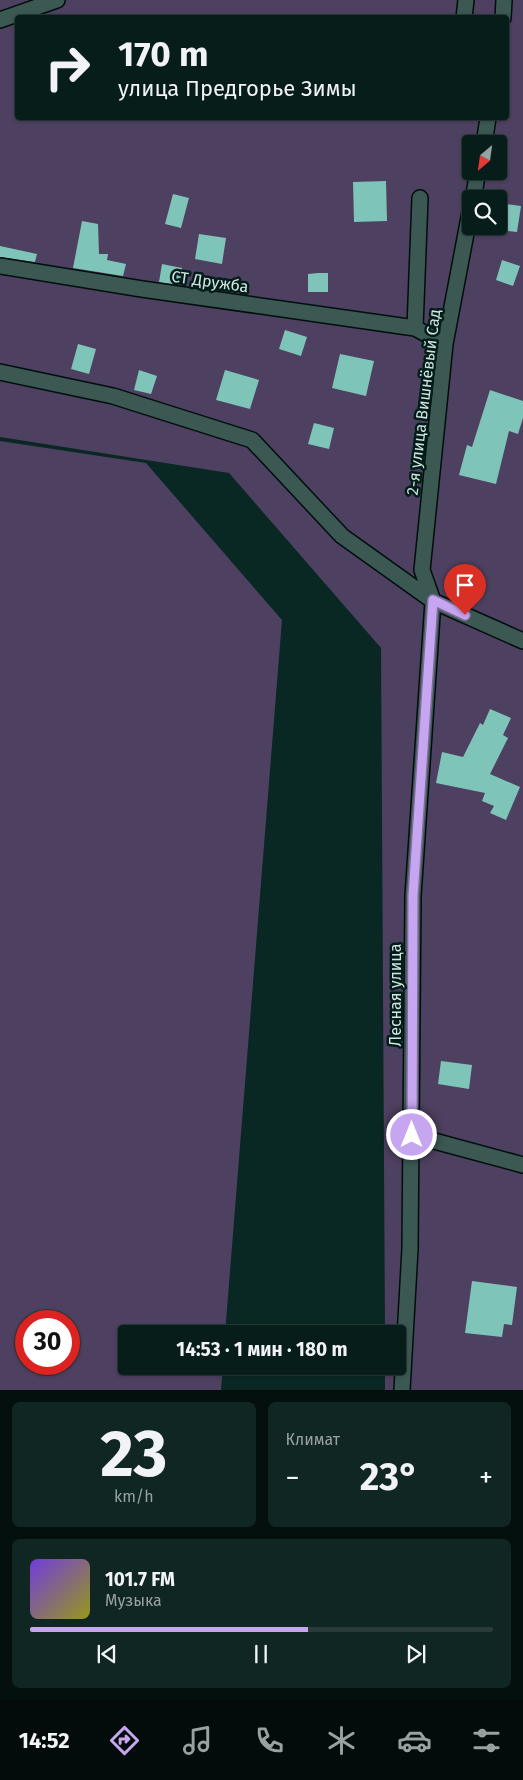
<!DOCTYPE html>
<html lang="ru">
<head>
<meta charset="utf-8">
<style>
  body { margin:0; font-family:"Fira Sans",sans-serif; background:#102623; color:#f1f3f6; height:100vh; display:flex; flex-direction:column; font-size:19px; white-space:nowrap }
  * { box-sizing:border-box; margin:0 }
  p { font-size:16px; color:#98a2a2 }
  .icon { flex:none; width:28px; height:28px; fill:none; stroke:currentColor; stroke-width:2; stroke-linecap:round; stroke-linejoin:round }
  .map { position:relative; height:1390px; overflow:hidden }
  .drawer { display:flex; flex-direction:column; gap:12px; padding:12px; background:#04100e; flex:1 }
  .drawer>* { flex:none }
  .top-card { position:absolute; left:15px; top:15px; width:494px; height:105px; border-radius:5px; box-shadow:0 1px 4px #0004,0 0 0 1px #283b39; background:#071d1a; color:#f1f3f6; overflow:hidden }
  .needle { width:32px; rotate:209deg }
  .tools { position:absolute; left:462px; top:135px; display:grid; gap:10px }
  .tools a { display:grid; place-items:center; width:45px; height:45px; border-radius:5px; background:#071d1a; box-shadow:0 1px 4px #0004,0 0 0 1px #283b39; font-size:25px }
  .speed { position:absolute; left:15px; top:1310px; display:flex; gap:10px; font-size:25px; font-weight:700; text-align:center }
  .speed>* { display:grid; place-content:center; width:65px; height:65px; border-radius:50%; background:#071d1a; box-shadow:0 1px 4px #0004,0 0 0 1px #283b39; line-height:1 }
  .speed .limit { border:8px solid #d22; background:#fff; color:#111 }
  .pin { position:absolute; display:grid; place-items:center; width:42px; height:42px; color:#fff; margin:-51px -21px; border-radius:50% 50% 50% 0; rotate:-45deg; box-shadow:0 0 5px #0007 }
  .pin .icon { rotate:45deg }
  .me { position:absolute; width:55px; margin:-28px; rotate:0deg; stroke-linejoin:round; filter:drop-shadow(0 0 4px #0008) }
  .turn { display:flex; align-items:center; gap:18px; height:105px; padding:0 20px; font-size:22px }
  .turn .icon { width:65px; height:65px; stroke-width:2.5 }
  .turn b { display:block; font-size:35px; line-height:42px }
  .big { font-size:38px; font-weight:700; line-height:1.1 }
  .drawer .card { flex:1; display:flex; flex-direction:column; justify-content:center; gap:8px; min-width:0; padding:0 18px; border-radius:8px; background:#102623 }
  .drawer .dial { align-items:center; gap:0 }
  .dial b { font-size:65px; line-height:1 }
  .song { display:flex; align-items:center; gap:15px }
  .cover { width:60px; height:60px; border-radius:8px; background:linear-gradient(135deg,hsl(260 70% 55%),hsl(60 70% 35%)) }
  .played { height:5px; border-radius:2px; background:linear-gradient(90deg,#c6a6f0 60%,#283b39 60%) }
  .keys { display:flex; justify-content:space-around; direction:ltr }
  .heat { display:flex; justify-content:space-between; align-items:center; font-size:28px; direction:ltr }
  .drawer .tiles { flex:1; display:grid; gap:12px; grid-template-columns:1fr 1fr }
  .card:last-child { grid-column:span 2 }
  .trip { position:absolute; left:118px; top:1325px; width:288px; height:50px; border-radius:5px; background:#071d1a; box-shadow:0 1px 4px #0004,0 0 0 1px #283b39; font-weight:700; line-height:50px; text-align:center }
  .tab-bar { display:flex; height:80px; justify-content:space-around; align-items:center; background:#030c0a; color:#98a2a2 }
  .tab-bar .icon { width:35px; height:35px }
  .tab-bar .active { color:#c6a6f0 }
  .tab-bar b { font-size:22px; color:#f1f3f6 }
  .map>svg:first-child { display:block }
  .green { fill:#4e4060; fill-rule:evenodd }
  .building { fill:#7fc4b9 }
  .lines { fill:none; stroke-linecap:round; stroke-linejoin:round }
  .minor-casing { stroke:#000e0c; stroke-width:18 }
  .minor { stroke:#3b5853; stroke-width:15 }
  .route-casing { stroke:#816c9c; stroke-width:12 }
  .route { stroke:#c6a6f0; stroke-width:9 }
  .labels { text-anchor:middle; stroke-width:5; stroke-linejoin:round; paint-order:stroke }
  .street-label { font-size:16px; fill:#d3e3e0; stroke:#011d19 }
</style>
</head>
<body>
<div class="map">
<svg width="523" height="1390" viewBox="0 0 523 1390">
  <rect width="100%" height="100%" fill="#092723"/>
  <!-- green -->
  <path class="green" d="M0,0H523V1390H385V1366H396V1334H385L381,648L229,473L0,437ZM18,18H506V118H18ZM471,144H499V171H471ZM471,199H499V226H471Z
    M0,441L146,463L282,620L225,1334H126V1366H223L221,1390H0ZM26,1321H69V1364H26Z"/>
  <!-- building -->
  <path class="building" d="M386,181L387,221L354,222L353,182Z
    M173,194L189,198L181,228L165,224Z
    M499,203L521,206L517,232L499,230Z
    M82,221L98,224L99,254H108L107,260L126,264L123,276L73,268Z
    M199,234L226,238L222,264L195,259Z
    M0,246L37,254L35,262L0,257Z
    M502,260L520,266L513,286L496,280Z
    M162,264L182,268L179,285L159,282Z
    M318,273H328V292H308V274Z
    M285,330L307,337L301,356L279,349Z
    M78,344L96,349L89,374L71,369Z
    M340,354L374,361L366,396L332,388Z
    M139,370L157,376L151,394L134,390Z
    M225,370L259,380L250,409L216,400Z
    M490,390L523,401V418L518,434L509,431L496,484L459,475L467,445L472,447Z
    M314,423L334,428L329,449L308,444Z
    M490,709L511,718L503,735L508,738L490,774L520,787L506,820L490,813L494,806L482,801L485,793L436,783L442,752L463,757L480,723L483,725Z
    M441,1061L472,1065L469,1089L438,1084Z
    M472,1281L517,1287L512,1325L504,1324L502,1337L465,1333Z"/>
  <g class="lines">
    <!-- minor casing -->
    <g class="minor-casing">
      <path id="minor" d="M464,18L466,0
        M503,18L504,0
        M0,20L57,0
        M484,144L488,118
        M473,199L478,171
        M0,266L142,289L415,328L445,344
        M415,328L420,198
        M0,372L113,396L252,440L342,536L433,601L523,641
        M412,1135L523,1165
        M402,1390L410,1249L413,896L433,601L422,570L445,344L471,207"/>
    </g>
    <!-- minor -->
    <use href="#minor" class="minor"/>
  </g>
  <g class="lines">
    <!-- route casing -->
    <g class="route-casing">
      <path id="route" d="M412,1135L413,896L433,600L465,615"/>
    </g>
    <!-- route -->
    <use href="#route" class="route"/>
  </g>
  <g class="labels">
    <!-- street labels -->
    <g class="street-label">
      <text transform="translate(210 281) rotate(8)" y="6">СТ Дружба</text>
      <text transform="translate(423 402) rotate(-83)" y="6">2-я улица Вишнёвый Сад</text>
      <text transform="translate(395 995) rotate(-90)" y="6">Лесная улица</text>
    </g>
  </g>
</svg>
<div class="tools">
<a><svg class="needle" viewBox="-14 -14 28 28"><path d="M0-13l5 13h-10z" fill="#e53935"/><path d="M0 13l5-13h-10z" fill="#98a2a2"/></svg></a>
<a><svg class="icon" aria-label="search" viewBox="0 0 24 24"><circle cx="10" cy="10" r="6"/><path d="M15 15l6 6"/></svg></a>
</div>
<div class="speed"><div class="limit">30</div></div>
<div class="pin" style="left:465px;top:615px;background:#d93025"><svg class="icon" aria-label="arrive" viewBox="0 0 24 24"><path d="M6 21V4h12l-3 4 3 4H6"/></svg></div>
<svg class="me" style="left:412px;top:1135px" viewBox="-20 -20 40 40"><circle r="17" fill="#c6a6f0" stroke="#fff" stroke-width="3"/><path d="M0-11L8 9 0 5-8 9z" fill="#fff"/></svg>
<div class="trip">14:53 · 1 мин · 180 m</div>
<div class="top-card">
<div class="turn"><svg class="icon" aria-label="right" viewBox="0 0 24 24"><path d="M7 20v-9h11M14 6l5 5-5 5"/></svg><div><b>170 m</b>улица Предгорье Зимы</div></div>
</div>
</div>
<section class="drawer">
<div class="tiles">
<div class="card dial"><b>23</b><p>km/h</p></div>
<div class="card"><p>Климат</p>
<div class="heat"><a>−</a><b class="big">23°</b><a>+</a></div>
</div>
<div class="card">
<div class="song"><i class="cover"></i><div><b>101.7 FM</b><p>Музыка</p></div></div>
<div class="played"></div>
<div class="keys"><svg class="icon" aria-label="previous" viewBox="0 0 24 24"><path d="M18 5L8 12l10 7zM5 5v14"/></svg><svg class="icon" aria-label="pause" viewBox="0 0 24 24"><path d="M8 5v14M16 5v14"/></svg><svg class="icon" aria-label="next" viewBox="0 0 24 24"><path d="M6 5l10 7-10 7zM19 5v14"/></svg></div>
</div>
</div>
</section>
<nav class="tab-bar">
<b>14:52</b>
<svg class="icon active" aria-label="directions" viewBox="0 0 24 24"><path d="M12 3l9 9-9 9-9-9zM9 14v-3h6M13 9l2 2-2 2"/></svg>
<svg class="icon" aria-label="music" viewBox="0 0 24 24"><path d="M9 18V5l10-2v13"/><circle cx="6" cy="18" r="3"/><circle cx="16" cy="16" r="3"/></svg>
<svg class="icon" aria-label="phone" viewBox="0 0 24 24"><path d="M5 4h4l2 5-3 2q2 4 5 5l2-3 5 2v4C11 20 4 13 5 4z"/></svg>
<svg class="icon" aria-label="climate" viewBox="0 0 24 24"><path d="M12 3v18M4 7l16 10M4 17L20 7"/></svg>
<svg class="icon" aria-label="car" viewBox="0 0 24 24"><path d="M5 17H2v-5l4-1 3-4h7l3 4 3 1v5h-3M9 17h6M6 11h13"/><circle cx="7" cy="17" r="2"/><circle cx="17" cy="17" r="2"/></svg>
<svg class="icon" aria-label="filters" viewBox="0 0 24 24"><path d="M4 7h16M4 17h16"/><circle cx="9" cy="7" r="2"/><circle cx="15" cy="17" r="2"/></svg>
</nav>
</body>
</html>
